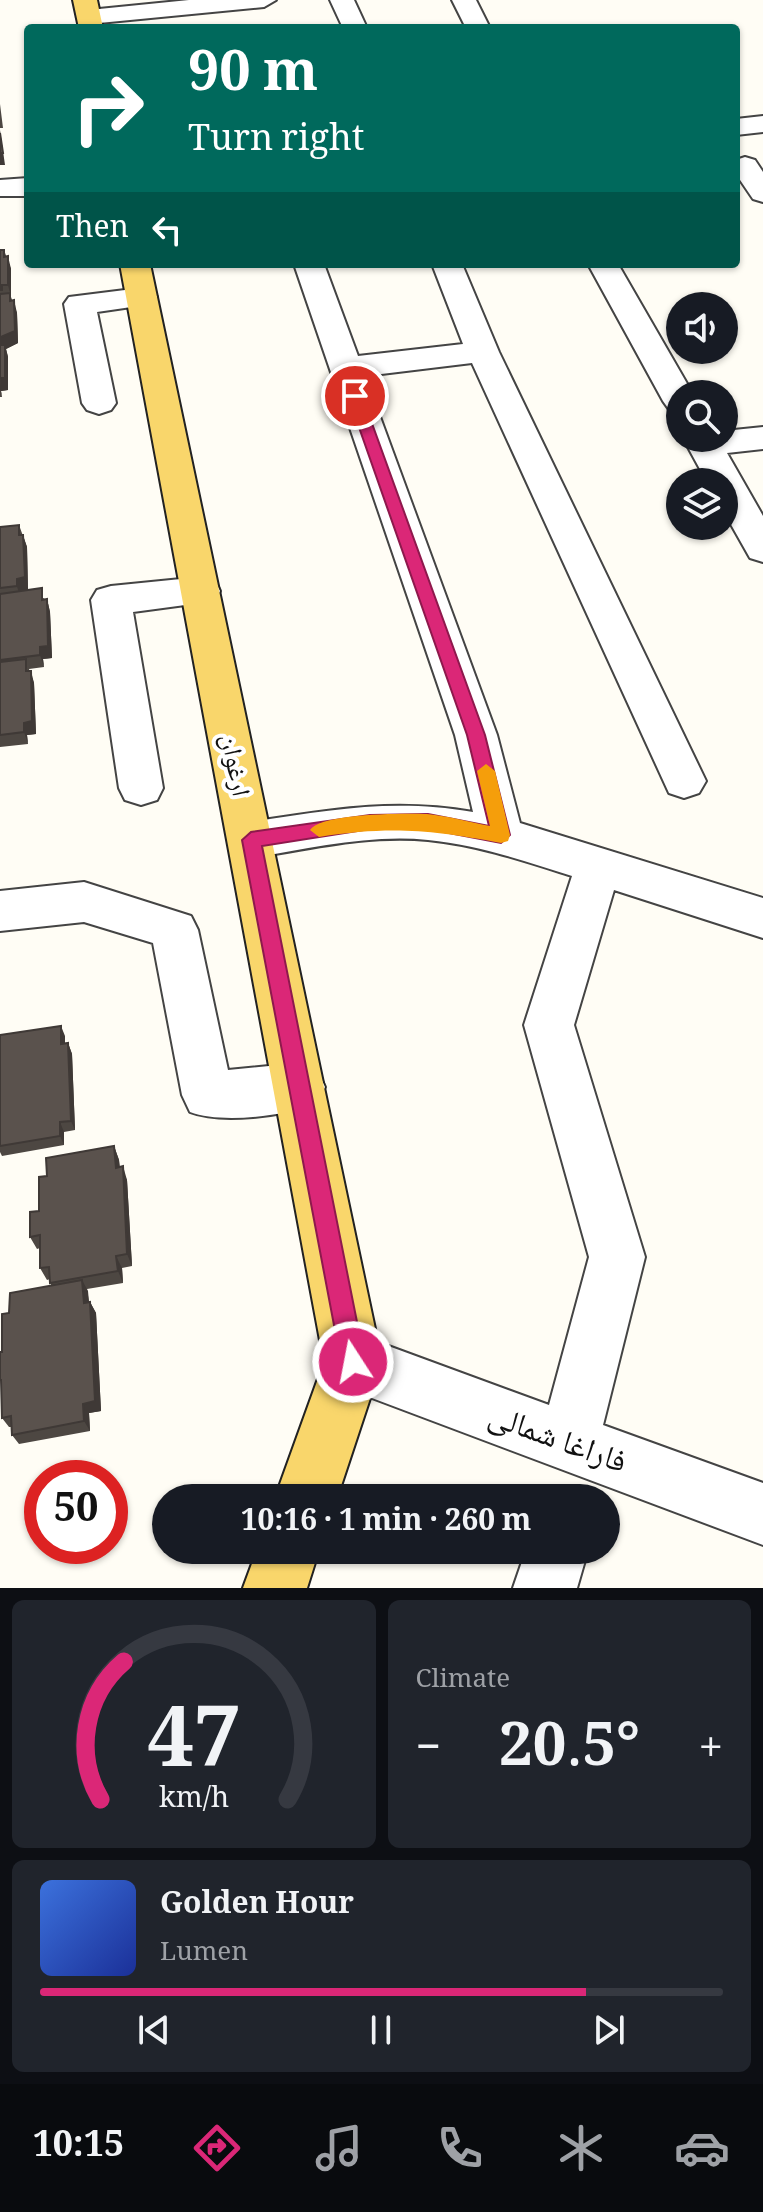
<!DOCTYPE html>
<html lang="en">
<head>
<meta charset="utf-8">
<style>
  body { margin:0; font-family:Georgia,"Noto Naskh Arabic",serif; background:#20242c; color:#f1f3f6; height:100vh; display:flex; flex-direction:column; font-size:30px; white-space:nowrap }
  * { box-sizing:border-box; margin:0 }
  p { font-size:26px; color:#9ea1a6 }
  .icon { flex:none; width:44px; height:44px; fill:none; stroke:currentColor; stroke-width:2; stroke-linecap:round; stroke-linejoin:round }
  .map { position:relative; height:1588px; overflow:hidden }
  .panel { display:flex; flex-direction:column; gap:12px; padding:12px; background:#0d0f14; flex:1 }
  .panel>* { flex:none }
  .banner { position:absolute; left:24px; top:24px; width:716px; height:244px; border-radius:8px; box-shadow:0 2px 6px #0004; background:#00695c; color:#fff; overflow:hidden }
  .controls { position:absolute; left:666px; top:292px; display:grid; gap:16px }
  .controls a { display:grid; place-items:center; width:72px; height:72px; border-radius:50%; background:#171b24; box-shadow:0 2px 6px #0004; font-size:40px }
  .speed { position:absolute; left:24px; top:1460px; display:flex; gap:16px; font-size:40px; font-weight:700; text-align:center }
  .speed>* { display:grid; place-content:center; width:104px; height:104px; border-radius:50%; background:#171b24; box-shadow:0 2px 6px #0004; line-height:1 }
  .speed .limit { border:12px solid #d22; background:#fff; color:#111 }
  .pin { position:absolute; display:grid; place-items:center; width:68px; height:68px; color:#fff; margin:-34px; border:4px solid #fff; border-radius:50%; box-shadow:0 2px 8px #0007 }
  .me { position:absolute; width:88px; margin:-44px; rotate:349deg; stroke-linejoin:round; filter:drop-shadow(0 0 6px #0008) }
  .turn { display:flex; align-items:center; gap:28px; height:168px; padding:0 32px; font-size:36px }
  .turn .icon { width:104px; height:104px; stroke-width:2.5 }
  .turn b { display:block; font-size:56px; line-height:68px }
  .then { display:flex; align-items:center; height:76px; padding:0 32px; background:#0003; gap:16px; font-size:30px }
  .big { font-size:60px; font-weight:700; line-height:1.1 }
  .panel .card { flex:1; display:flex; flex-direction:column; justify-content:center; gap:12px; min-width:0; padding:0 28px; border-radius:12px; background:#20242c }
  .panel .dial { align-items:center; gap:0 }
  .dial svg { height:208px; overflow:visible; fill:none; stroke:#363941; stroke-width:7; stroke-linecap:round; text-anchor:middle }
  .dial text { fill:#f1f3f6; stroke:none }
  .song { display:flex; align-items:center; gap:24px }
  .cover { width:96px; height:96px; border-radius:12px; background:linear-gradient(135deg,hsl(220 70% 55%),hsl(230 70% 35%)) }
  .played { height:8px; border-radius:4px; background:linear-gradient(90deg,#db2777 80%,#363941 80%) }
  .keys { display:flex; justify-content:space-around; direction:ltr }
  .heat { display:flex; justify-content:space-between; align-items:center; font-size:44px; direction:ltr }
  .panel .tiles { flex:1; display:grid; gap:12px; grid-template-columns:1fr 1fr }
  .card:last-child { grid-column:span 2 }
  .trip { position:absolute; left:152px; top:1484px; width:468px; height:80px; border-radius:40px; background:#171b24; box-shadow:0 2px 6px #0004; font-weight:700; line-height:80px; text-align:center }
  .tab-bar { display:flex; height:128px; justify-content:space-around; align-items:center; background:#090b0e; color:#9ea1a6 }
  .tab-bar .icon { width:56px; height:56px }
  .tab-bar .selected { color:#db2777 }
  .tab-bar b { font-size:36px; color:#f1f3f6 }
  .map>svg:first-child { display:block }
  .lines { fill:none; stroke-linecap:round; stroke-linejoin:round }
  .minor-casing { stroke:#444; stroke-width:4 }
  .major-casing { stroke:#222; stroke-width:4 }
  .minor { fill:#fff; fill-rule:evenodd }
  .major { fill:#f9d66b; fill-rule:evenodd }
  .wall { fill:#4d4742 }
  .shaded-wall { fill:#3f3936 }
  .building { fill:#5a524d; stroke:#3f3936; stroke-width:2 }
  .route { fill:#db2777; stroke:#8e194d; stroke-width:2 }
  .slow { fill:#f59e0b }
  .labels { text-anchor:middle; stroke-width:8; stroke-linejoin:round; paint-order:stroke }
  .street-label { font-size:26px; fill:#111; stroke:#fff }
  .near-street-label { font-size:32px; fill:#111; stroke:#fff }
</style>
</head>
<body>
<div class="map">
<svg width="763" height="1588" viewBox="0 0 763 1588">
  <rect width="100%" height="100%" fill="#fffdf5"/>
  <g class="lines">
    <!-- minor casing -->
    <g class="minor-casing">
      <path id="minor" d="M189,0H276L264,7L89,24L77,17L89,10Z
        M330,0H354L367,28H343Z
        M452,0H476L490,28H466Z
        M763,116V132L736,135V119Z
        M745,157L755,160L763,172V202L753,199L736,174V160Z
        M28,178V196H0V180Z
        M294,264H324L358,356L463,344L432,264H462L499,352L706,781L699,793L684,798L669,793L472,363L365,376L497,735L520,823L763,898V938L614,890L574,1025L645,1257L603,1425L763,1483V1545L332,1383L324,1362L332,1341L353,1333L549,1405L589,1257L524,1025L572,876C525,861 478,845 428,840C369,834 309,849 251,858L235,853L228,840L235,827L251,822C329,810 394,798 473,812L455,735Z
        M588,264H618L693,394H680V411L668,408L663,401Z
        M141,288L152,290L157,297L152,304L97,312L116,403L111,410L99,414L87,410L82,403L64,304L69,297Z
        M763,427V449L727,453L763,516V562L750,558L724,512V482H707L683,438H724V431Z
        M201,577L215,581L220,591L215,601L133,612L163,788L157,800L141,805L125,800L119,788L91,600L97,590L111,586Z
        M84,882L191,916L198,930L228,1070L299,1063L317,1070L325,1087L317,1104C285,1116 221,1124 190,1112L182,1095L153,943L84,922L0,931V891Z
        M526,1550H588L577,1588H513Z"/>
    </g>
    <!-- major casing -->
    <g class="major-casing">
      <path id="major" d="M73,0H97L103,28H79Z
        M120,264H150L382,1362L337,1498H275L324,1362Z
        M257,1550H319L307,1588H243Z"/>
    </g>
    <!-- minor -->
    <use href="#minor" class="minor"/>
    <!-- major -->
    <use href="#major" class="major"/>
  </g>
  <!-- wall -->
  <path class="wall" d="M0,104L3,128H0Z
    M0,250H4L11,269V297L17,313L18,343L6,349L8,357V390L1,391L2,397H0Z
    M19,525L27,547L28,590L45,599H47L50,612L52,658L43,659L44,667L29,669L34,683L36,734L27,735L28,744L0,747V527Z
    M0,1035L65,1036V1044L68,1043L72,1054L75,1130L64,1132V1145L2,1156L0,1152Z
    M114,1146L119,1160L120,1167L127,1180L132,1266L122,1268L123,1283L87,1289L89,1302H90L96,1313L101,1411L89,1413L90,1431L19,1444L12,1435L11,1427H9L2,1418L0,1352H2L9,1313L51,1285L50,1279L47,1280L40,1268V1248L37,1249L30,1237L39,1211L47,1176Z"/>
  <!-- shaded-wall -->
  <path class="shaded-wall" d="M0,130L5,165H0Z
    M8,256L11,269V297L8,285Z
    M14,300L17,313L18,343L6,349L8,357V390L1,391L2,397L0,390L1,337Z
    M23,535L27,547L28,590L20,598L17,586V579Z
    M47,599L50,612L52,658L43,659L44,667L40,655V647Z
    M31,671L34,683L36,734L27,735L28,744L24,732V723Z
    M61,1026L65,1036V1054L61,1044Z
    M68,1043L72,1054L75,1130L71,1121Z
    M60,1122L64,1132V1145L60,1136Z
    M114,1146L119,1160L120,1181L116,1168Z
    M123,1166L127,1180L132,1266L127,1254Z
    M116,1256L122,1268L123,1283L118,1271Z
    M82,1280L88,1291L90,1314L84,1303Z
    M90,1302L96,1313L101,1411L89,1413L90,1431L84,1421L83,1404Z"/>
  <!-- building -->
  <path class="building" d="M0,133L3,153H0Z
    M0,250H4V257L8,256V285H2V290H0Z
    M10,293V301L14,300L15,331L1,337V345H5V378H0V294Z
    M19,525V535H23L25,577L17,579V586L0,588V527Z
    M42,588V600L47,599L48,646L40,647V655L0,660V594Z
    M26,659V671H31L32,721L24,723V732L0,735V662Z
    M61,1026V1044L68,1043L71,1121L60,1122V1136L0,1146V1035Z
    M114,1146L116,1168L123,1166L127,1254L116,1256L118,1271L50,1283L49,1267L40,1268V1235L30,1237V1212L39,1211V1177L47,1176L46,1158Z
    M82,1280L84,1303L90,1302L95,1401L83,1404L84,1421L12,1435L11,1416L2,1418L1,1380H0V1352H2V1314L9,1313L10,1293Z"/>
  <!-- route -->
  <path class="route" d="M355,392L362,396L485,735L510,835L501,843L428,829H370L262,846L365,1362L361,1371L353,1374L344,1371L341,1362L242,840L251,832L370,815L428,814L489,826L467,735L348,396Z"/>
  <!-- slow -->
  <path class="slow" d="M486,764L495,771L510,835L508,841L501,843C430,830 391,826 319,837L310,830C320,813 406,813 427,814C448,816 469,822 490,826L477,771Z"/>
  <g class="labels">
    <!-- street labels -->
    <g class="street-label">
      <text transform="translate(236 765) rotate(79)" y="9">ارغوان</text>
    </g>
    <!-- near-street labels -->
    <g class="near-street-label">
      <text transform="translate(558 1438) rotate(20)" y="11">فاراغا شمالی</text>
    </g>
  </g>
</svg>
<div class="controls">
<a><svg class="icon" aria-label="sound" viewBox="0 0 24 24"><path d="M4 9h4l5-4v14l-5-4H4zM17 9q2 3 0 6"/></svg></a>
<a><svg class="icon" aria-label="search" viewBox="0 0 24 24"><circle cx="10" cy="10" r="6"/><path d="M15 15l6 6"/></svg></a>
<a><svg class="icon" aria-label="layers" viewBox="0 0 24 24"><path d="M12 4l9 5-9 5-9-5zM3 14l9 5 9-5"/></svg></a>
</div>
<div class="speed"><div class="limit">50</div></div>
<div class="pin" style="left:355px;top:396px;background:#d93025"><svg class="icon" aria-label="arrive" viewBox="0 0 24 24"><path d="M6 21V4h12l-3 4 3 4H6"/></svg></div>
<svg class="me" style="left:353px;top:1362px" viewBox="-20 -20 40 40"><circle r="17" fill="#db2777" stroke="#fff" stroke-width="3"/><path d="M0-11L8 9 0 5-8 9z" fill="#fff"/></svg>
<div class="trip">10:16 · 1 min · 260 m</div>
<div class="banner">
<div class="turn"><svg class="icon" aria-label="right" viewBox="0 0 24 24"><path d="M7 20v-9h11M14 6l5 5-5 5"/></svg><div><b>90 m</b>Turn right</div></div>
<div class="then">Then<svg class="icon" aria-label="left" viewBox="0 0 24 24"><path d="M17 20v-9H6M10 6l-5 5 5 5"/></svg></div>
</div>
</div>
<section class="panel">
<div class="tiles">
<div class="card dial"><svg viewBox="0 0 100 80">
<path d="M14 69A42 42 0 1 1 86 69"/>
<path d="M14 69A42 42 0 0 1 23 16" stroke="#db2777"/>
<text x="50" y="56" font-size="32" font-weight="700">47</text>
<text x="50" y="72" font-size="11">km/h</text>
</svg></div>
<div class="card"><p>Climate</p>
<div class="heat"><a>−</a><b class="big">20.5°</b><a>+</a></div>
</div>
<div class="card">
<div class="song"><i class="cover"></i><div><b>Golden Hour</b><p>Lumen</p></div></div>
<div class="played"></div>
<div class="keys"><svg class="icon" aria-label="previous" viewBox="0 0 24 24"><path d="M18 5L8 12l10 7zM5 5v14"/></svg><svg class="icon" aria-label="pause" viewBox="0 0 24 24"><path d="M8 5v14M16 5v14"/></svg><svg class="icon" aria-label="next" viewBox="0 0 24 24"><path d="M6 5l10 7-10 7zM19 5v14"/></svg></div>
</div>
</div>
</section>
<nav class="tab-bar">
<b>10:15</b>
<svg class="icon selected" aria-label="directions" viewBox="0 0 24 24"><path d="M12 3l9 9-9 9-9-9zM9 14v-3h6M13 9l2 2-2 2"/></svg>
<svg class="icon" aria-label="music" viewBox="0 0 24 24"><path d="M9 18V5l10-2v13"/><circle cx="6" cy="18" r="3"/><circle cx="16" cy="16" r="3"/></svg>
<svg class="icon" aria-label="phone" viewBox="0 0 24 24"><path d="M5 4h4l2 5-3 2q2 4 5 5l2-3 5 2v4C11 20 4 13 5 4z"/></svg>
<svg class="icon" aria-label="climate" viewBox="0 0 24 24"><path d="M12 3v18M4 7l16 10M4 17L20 7"/></svg>
<svg class="icon" aria-label="car" viewBox="0 0 24 24"><path d="M5 17H2v-5l4-1 3-4h7l3 4 3 1v5h-3M9 17h6M6 11h13"/><circle cx="7" cy="17" r="2"/><circle cx="17" cy="17" r="2"/></svg>
</nav>
</body>
</html>
